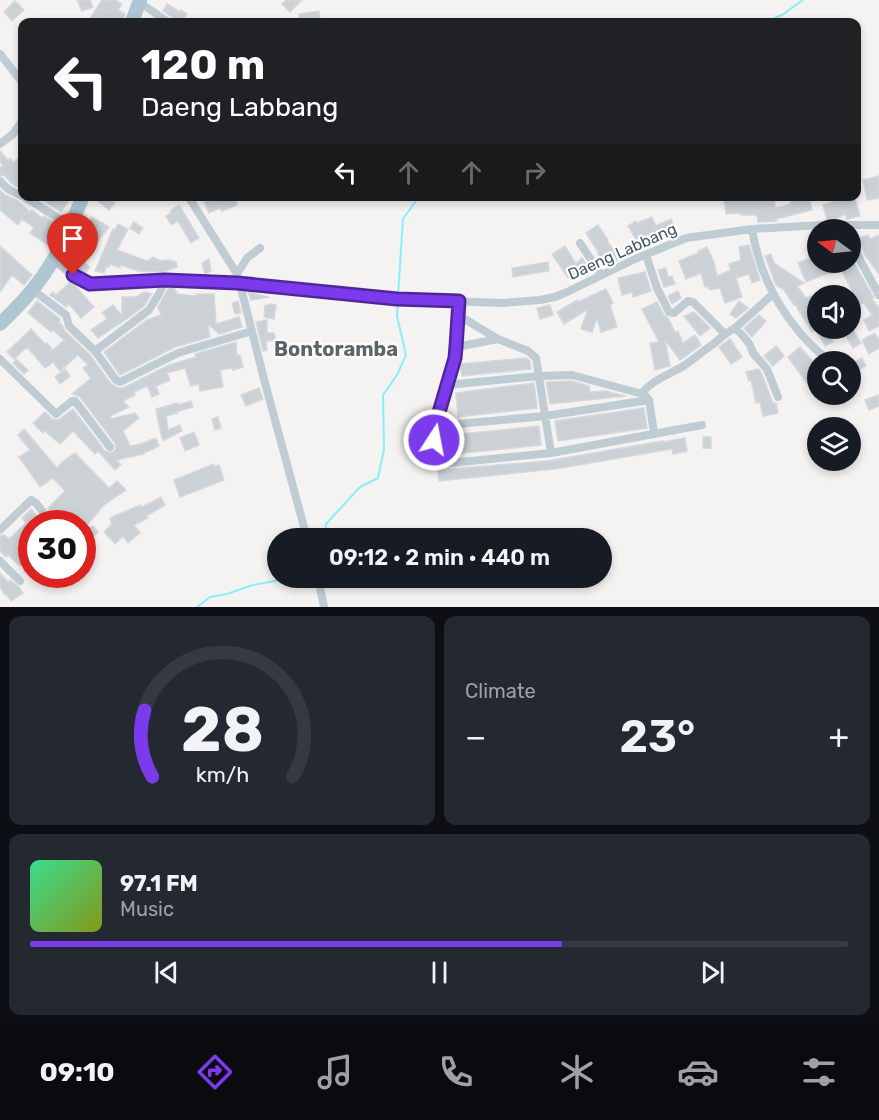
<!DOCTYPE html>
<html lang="en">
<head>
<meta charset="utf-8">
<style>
  body { margin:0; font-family:Rubik,sans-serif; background:#242831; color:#f1f3f6; height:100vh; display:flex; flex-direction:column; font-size:22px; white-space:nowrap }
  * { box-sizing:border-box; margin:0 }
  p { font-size:20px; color:#9ea1a6 }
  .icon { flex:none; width:33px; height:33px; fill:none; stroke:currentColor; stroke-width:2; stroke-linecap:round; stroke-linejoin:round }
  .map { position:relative; height:607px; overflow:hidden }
  .side { display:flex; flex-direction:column; gap:9px; padding:9px; background:#0d0f14; flex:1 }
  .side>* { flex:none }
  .guide { position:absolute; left:18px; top:18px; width:843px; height:183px; border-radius:12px; box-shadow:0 3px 9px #0003; background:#202124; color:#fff; overflow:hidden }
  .needle { width:39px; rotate:285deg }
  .fabs { position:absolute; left:807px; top:219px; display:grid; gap:12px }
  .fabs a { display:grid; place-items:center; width:54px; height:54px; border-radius:50%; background:#171b24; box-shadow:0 3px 9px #0003; font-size:30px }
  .speed { position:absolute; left:18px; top:510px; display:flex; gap:12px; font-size:30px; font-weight:700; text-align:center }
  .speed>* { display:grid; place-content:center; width:78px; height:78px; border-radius:50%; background:#171b24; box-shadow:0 3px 9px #0003; line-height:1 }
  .speed .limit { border:9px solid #d22; background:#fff; color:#111 }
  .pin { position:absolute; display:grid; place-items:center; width:51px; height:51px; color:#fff; margin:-62px -26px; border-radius:50% 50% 50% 0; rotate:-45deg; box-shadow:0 0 6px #0007 }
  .pin .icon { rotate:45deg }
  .me { position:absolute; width:66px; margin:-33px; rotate:11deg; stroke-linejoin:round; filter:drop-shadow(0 0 4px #0008) }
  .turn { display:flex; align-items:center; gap:21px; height:126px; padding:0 24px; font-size:27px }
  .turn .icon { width:78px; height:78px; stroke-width:2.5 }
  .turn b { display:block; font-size:42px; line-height:51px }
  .lanes { display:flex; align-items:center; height:57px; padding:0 24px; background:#0003; justify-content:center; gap:30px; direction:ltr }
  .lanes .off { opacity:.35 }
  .big { font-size:45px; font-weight:600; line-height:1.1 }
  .side .tile { flex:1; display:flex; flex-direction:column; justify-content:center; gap:9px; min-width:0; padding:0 21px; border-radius:12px; background:#242831 }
  .side .dial { align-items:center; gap:0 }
  .dial svg { height:156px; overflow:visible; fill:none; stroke:#363941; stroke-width:7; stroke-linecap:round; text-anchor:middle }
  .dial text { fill:#f1f3f6; stroke:none }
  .song { display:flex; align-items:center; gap:18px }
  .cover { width:72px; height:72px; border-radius:9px; background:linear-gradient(135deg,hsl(150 70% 55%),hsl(70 70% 35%)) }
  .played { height:6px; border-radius:3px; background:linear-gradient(90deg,#7c3aed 65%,#363941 65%) }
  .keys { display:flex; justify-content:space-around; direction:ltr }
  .heat { display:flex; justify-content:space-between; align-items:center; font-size:33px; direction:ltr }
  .side .tiles { flex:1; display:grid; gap:9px; grid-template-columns:1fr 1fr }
  .tile:last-child { grid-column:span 2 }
  .trip { position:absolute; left:267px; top:528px; width:345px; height:60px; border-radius:30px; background:#171b24; box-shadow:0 3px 9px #0003; font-weight:600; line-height:60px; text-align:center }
  .dock { display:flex; height:96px; justify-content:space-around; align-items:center; background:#090b0e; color:#9ea1a6 }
  .dock .icon { width:42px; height:42px }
  .dock .active { color:#7c3aed }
  .dock b { font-size:27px; color:#f1f3f6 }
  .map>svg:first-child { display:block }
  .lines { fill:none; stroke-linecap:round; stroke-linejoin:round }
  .stream { stroke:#86eff7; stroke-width:2 }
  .building { fill:#cbd1d5; stroke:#d5d9de; stroke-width:1.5 }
  .minor { stroke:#bfccd3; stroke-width:8 }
  .primary { stroke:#afc7d3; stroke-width:14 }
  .route-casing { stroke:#51269a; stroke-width:15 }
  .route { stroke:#7c3aed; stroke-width:10 }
  .labels { text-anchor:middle; stroke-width:4.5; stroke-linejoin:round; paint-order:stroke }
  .street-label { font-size:16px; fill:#475962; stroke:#fff }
  .quarter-label { font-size:20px; font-weight:bold; fill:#5d6468; stroke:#fff }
</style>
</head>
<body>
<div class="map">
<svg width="879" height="607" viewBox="0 0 879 607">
  <rect width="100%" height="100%" fill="#f5f2f2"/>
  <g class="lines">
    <!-- stream -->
    <path class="stream" d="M766,22L782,15L803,0
      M606,196L633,200L640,196
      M398,296L403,219L418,198L422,196
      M324,538L326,524L360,487L378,478L384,449L383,395L397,375L406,355L397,316L398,302
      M197,607L210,597L227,594L253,585L292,578"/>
  </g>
  <!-- building -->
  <path class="building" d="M77,0H90L93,7L82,11Z
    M102,0H115L122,4L118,10L125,14L121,22H88Z
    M286,0H302L290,12L282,4Z
    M15,1L24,10L12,21L4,12Z
    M167,4L180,12L181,10L187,14L182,22H174L172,17L163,11Z
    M319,11L320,21L300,22L299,14Z
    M0,151L8,160L10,158L14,163L22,153V186L21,188L12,184L5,176L0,175V168L3,165L0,162Z
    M879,176V198L867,200L863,180Z
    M0,190L5,195L16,200L30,212L32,210L42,218L44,216L58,225L51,234L55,237L49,246L30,233L34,228L22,219L18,225L0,210Z
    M36,196H72L61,212Z
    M92,196H107L115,203L109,210Z
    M213,196H225L227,199L235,196L237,205L222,211L220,208L209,213L204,202Z
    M741,196H774L775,208L791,204L789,196H809L812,210L776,219V221L758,222L757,215H741V213L726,214L724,200L741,198Z
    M840,196H851L852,199L855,198L860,216L847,219L846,214L834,219H827L823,205L841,199Z
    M179,205L199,238L191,243L178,221L171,225L166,216L171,213L170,211Z
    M92,217L109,227L83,261L90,267L85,274L67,263L74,255L91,227L87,225Z
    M652,217L656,226L671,219L676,229L648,241L647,238L638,243L628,226L636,221L637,223Z
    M134,222L143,228L139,234L130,228Z
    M118,224L128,229L117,250L147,261L153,257L161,261L170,260L176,262L177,267L163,272L138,271L121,265L120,268L110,264L109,267L106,266L104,273L95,271L113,229L115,230Z
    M598,225L608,240L607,241L620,259L607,265L598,254L599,253L586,233Z
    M868,235L870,239L879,235V274L866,257L859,238Z
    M818,238V262H834L835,267L844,262H850V252L854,263L874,298L872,299L879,308V326L869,331L864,320L872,315L864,303L859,305L842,271L826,274L806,282L798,263L814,256L809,241Z
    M749,245L760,280L752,283L749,274L736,278L742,297L725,303L720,288L710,290L707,286L705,287L701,273L686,279L679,261L698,253V251L707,247L714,262L717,276L731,270L729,264L741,260L739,247Z
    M0,246L32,275L24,285L12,275L0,292Z
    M565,246L576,264L582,258L591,272L586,276L581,270L568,278L552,254Z
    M771,254L774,263L804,283L797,286L806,298L818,294V328H852L861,343L853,348L843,331L831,338L833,342L825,346L816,329L812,332L795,304L794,305L784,290L776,285L765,256Z
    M209,259L211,271L205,274L202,263Z
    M548,262L549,271L513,277L512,268Z
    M666,268L668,277L672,276L675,284L664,287L658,270Z
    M645,272L651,291L633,297L632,292L622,295L618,278Z
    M71,281L94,307L81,318L69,304L66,307L50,295L53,292L56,295Z
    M169,287H175V291L177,292V294L196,296V294H214L216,324L239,317L242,327L219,334L208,324L210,337L175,347L120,375L104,352L147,320L161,315L158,307Z
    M606,289L613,303L610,305L617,327L601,332L597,318L592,332L581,329L588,309L564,324L557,312L577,300L578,302Z
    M248,291H251V293L269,297L251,300V301Z
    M678,291L681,298L672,304L668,296Z
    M148,292L150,295L152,293L144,306L128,318L98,338L91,330L107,319L102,313L113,305L122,316V297H136L142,293Z
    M37,301L60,319L59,322L62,325L65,331L90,355L111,384L118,388H123L169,365L196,357L195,354L236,342L237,356L240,355L243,367L233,370L232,368L220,370L223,387L200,391L199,384L191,386L185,368L167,373L170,380L156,386L159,394L152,397L147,386L134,392L135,395L123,401L129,407L110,416L111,419L135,413L139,418L123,431L130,446L141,444L156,438L159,446L144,453V454L116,460L121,465L115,470L98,451L95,454L73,431L60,444L45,431L43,433L33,423L45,412L52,419L58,420L73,409L105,451L111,453L116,449L115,443L80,397L72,394L91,378L83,368L88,365L78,355L60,371L53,362L45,368L27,347L14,359L7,352L31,329L45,344L47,343L53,350L64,340L53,330L51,332L28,313Z
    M238,301L241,313L235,314L232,303Z
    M739,301L748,308L736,318L730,314Z
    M657,302L664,315L668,318L675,332L678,331L683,343L695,335L701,345L680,360L665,340L670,366L655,370L650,343L659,342L642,309Z
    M270,304L276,305L274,319L264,317L265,306Z
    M550,305L553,315L540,319L537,308Z
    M694,312L710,328L700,336L684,316Z
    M759,315L766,321L752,337L744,328Z
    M267,320V333H274L276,340L266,341L267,350L263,351L256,322Z
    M875,333L879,340V348L869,354L862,340Z
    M730,339L742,357L731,364L719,347Z
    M776,346L784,356L773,366L764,356Z
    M800,347L814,363L818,360V378L808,385L788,357Z
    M526,358L530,361L531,369L462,376L460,364Z
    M862,358L866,366L855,371L851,363Z
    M16,359L28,370L24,374L13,363Z
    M65,369L70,376L60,384L55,377Z
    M758,369L761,372L773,403H776L778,413L763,416L760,402L756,403L751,380L749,381L746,372Z
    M571,381L589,386L590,392L605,391L626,396L550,404L546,382Z
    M534,383L537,408L458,417L456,393Z
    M259,388L263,399L246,406L241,395Z
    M879,395V406L869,410L865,400Z
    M191,401L193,407L176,412L177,413L166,416L168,430L180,425L182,431L163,441L159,426L156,409L178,403L179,405Z
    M644,408L647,428L558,441L555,421Z
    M218,417L221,428L215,430L212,419Z
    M539,426L541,445L445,455L443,436Z
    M24,429L57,468L62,462L75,453L109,488L117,481L126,490L104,505L82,531V524H60L48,508L65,491L53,478L40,487L19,457L30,450L18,435Z
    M194,432L199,445L185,451L180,438Z
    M703,437H711V448H703Z
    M685,438L687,451L673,454L672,449L555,469L439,481L438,470L547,461L663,441V442Z
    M214,464L215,467L219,465L224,480L180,497L174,480Z
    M161,497L165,505L146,516L148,518L134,525L140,533L128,543L123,536L115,544L104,532L112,524L110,518L140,505L142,507Z
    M31,509L44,524H32V578L22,564L20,566L8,555L6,557L0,551V536L4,535L9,539L26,523L22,518Z
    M93,526L98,532L91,538L89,536L82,541V531Z
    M0,573L8,582L10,580L19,587L23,593L11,601L6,594L5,595L0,587Z
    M35,574H56L42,584Z"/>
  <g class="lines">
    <!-- minor -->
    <path class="minor" d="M139,2L168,22
      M0,54L22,82
      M0,144L13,134L22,121
      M0,181L8,189L22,196
      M23,196L71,226
      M188,196L237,274V283
      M752,229C760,281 788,328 828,360
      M850,231L860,260L879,295
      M580,243L601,275
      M646,255L657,288L669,312L674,313L688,301L693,302L724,333
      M53,260L73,275L90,284L165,280L237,283L397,299L503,303L540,300L555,297L567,292L635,259L686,238L752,229L821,225H879
      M237,274L247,258L260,248
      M240,284L265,383L307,538
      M33,290L66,315L69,326L95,351L149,310L160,292L165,280
      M459,301C457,320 458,339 455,357C449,383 422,443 441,464L551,453L702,425
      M458,315L498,339L528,351L536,358L551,453
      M735,328L773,294
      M456,347L498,339
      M95,351L116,380L120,382L178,353L252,331
      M0,359L56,414L72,401H75L110,447
      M447,385L539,376L572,375L639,393L645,395L649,400
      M641,394C653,379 669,375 685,365C694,359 703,351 712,345C720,339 725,333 735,328L744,337L750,345L753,353L767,369L778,397
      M435,426L545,416L649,400L654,433
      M0,530L31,500L36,503L52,524
      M0,561L20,581
      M318,578L324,607"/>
    <!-- primary -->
    <path class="primary" d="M132,22L140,0
      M0,324C11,313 23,302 32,290C55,263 70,229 83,196"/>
  </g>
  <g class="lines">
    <!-- route casing -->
    <g class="route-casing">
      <path id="route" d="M73,275L90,284L165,280L237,283L397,299L459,301L456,347L455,358L435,426L434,440"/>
    </g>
    <!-- route -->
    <use href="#route" class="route"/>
  </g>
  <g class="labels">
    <!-- street labels -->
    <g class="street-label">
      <text transform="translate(622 251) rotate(-24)" y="6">Daeng Labbang</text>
    </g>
    <!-- quarter labels -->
    <g class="quarter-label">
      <text x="336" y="356">Bontoramba</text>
    </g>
  </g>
</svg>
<div class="fabs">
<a><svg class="needle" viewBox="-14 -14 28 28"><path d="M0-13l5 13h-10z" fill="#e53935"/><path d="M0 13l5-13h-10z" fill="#9ea1a6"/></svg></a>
<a><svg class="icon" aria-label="sound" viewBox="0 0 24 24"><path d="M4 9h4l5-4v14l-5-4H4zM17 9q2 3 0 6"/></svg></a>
<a><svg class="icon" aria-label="search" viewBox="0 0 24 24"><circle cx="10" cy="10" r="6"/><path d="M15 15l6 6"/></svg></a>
<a><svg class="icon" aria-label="layers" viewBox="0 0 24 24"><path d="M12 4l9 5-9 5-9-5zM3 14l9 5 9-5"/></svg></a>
</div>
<div class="speed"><div class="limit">30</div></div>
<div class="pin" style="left:73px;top:275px;background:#d93025"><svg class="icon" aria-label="arrive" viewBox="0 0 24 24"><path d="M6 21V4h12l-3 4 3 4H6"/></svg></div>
<svg class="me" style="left:434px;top:440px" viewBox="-20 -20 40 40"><circle r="17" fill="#7c3aed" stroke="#fff" stroke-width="3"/><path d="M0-11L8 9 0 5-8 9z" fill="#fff"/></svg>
<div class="trip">09:12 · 2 min · 440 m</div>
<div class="guide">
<div class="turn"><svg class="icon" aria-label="left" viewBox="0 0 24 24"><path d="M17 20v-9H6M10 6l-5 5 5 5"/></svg><div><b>120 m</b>Daeng Labbang</div></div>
<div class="lanes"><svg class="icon" aria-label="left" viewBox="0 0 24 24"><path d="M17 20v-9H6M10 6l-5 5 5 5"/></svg><svg class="icon off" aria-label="ahead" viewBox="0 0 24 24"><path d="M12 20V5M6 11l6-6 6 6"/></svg><svg class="icon off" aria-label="ahead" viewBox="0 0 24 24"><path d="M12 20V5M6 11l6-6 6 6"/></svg><svg class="icon off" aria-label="right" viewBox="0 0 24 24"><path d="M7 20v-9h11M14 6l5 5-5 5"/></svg></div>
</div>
</div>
<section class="side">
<div class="tiles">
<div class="tile dial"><svg viewBox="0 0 100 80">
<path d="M14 69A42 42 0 1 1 86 69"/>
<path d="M14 69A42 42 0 0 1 10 35" stroke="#7c3aed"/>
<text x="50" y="56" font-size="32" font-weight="700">28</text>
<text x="50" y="72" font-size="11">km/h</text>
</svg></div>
<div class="tile"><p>Climate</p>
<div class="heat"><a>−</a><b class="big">23°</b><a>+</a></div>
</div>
<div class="tile">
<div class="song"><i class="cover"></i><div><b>97.1 FM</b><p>Music</p></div></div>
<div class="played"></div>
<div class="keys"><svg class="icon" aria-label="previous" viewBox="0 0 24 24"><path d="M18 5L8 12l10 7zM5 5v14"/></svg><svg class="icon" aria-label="pause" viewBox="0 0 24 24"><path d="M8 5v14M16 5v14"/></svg><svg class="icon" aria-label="next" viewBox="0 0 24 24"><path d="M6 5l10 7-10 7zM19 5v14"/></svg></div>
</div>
</div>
</section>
<nav class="dock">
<b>09:10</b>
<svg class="icon active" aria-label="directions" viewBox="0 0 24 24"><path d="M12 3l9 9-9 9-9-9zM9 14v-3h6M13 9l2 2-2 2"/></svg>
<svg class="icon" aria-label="music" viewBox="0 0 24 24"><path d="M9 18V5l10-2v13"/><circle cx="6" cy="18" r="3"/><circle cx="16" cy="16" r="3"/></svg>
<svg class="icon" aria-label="phone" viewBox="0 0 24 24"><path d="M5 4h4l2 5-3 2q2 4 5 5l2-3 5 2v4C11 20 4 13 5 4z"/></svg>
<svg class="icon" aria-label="climate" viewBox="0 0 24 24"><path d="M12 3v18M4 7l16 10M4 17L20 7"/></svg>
<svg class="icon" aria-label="car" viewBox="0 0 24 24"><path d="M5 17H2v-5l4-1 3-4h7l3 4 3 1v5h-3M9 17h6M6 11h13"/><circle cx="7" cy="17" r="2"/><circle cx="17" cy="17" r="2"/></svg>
<svg class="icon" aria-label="filters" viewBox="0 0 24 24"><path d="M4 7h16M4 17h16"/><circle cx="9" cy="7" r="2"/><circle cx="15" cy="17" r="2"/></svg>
</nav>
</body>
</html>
